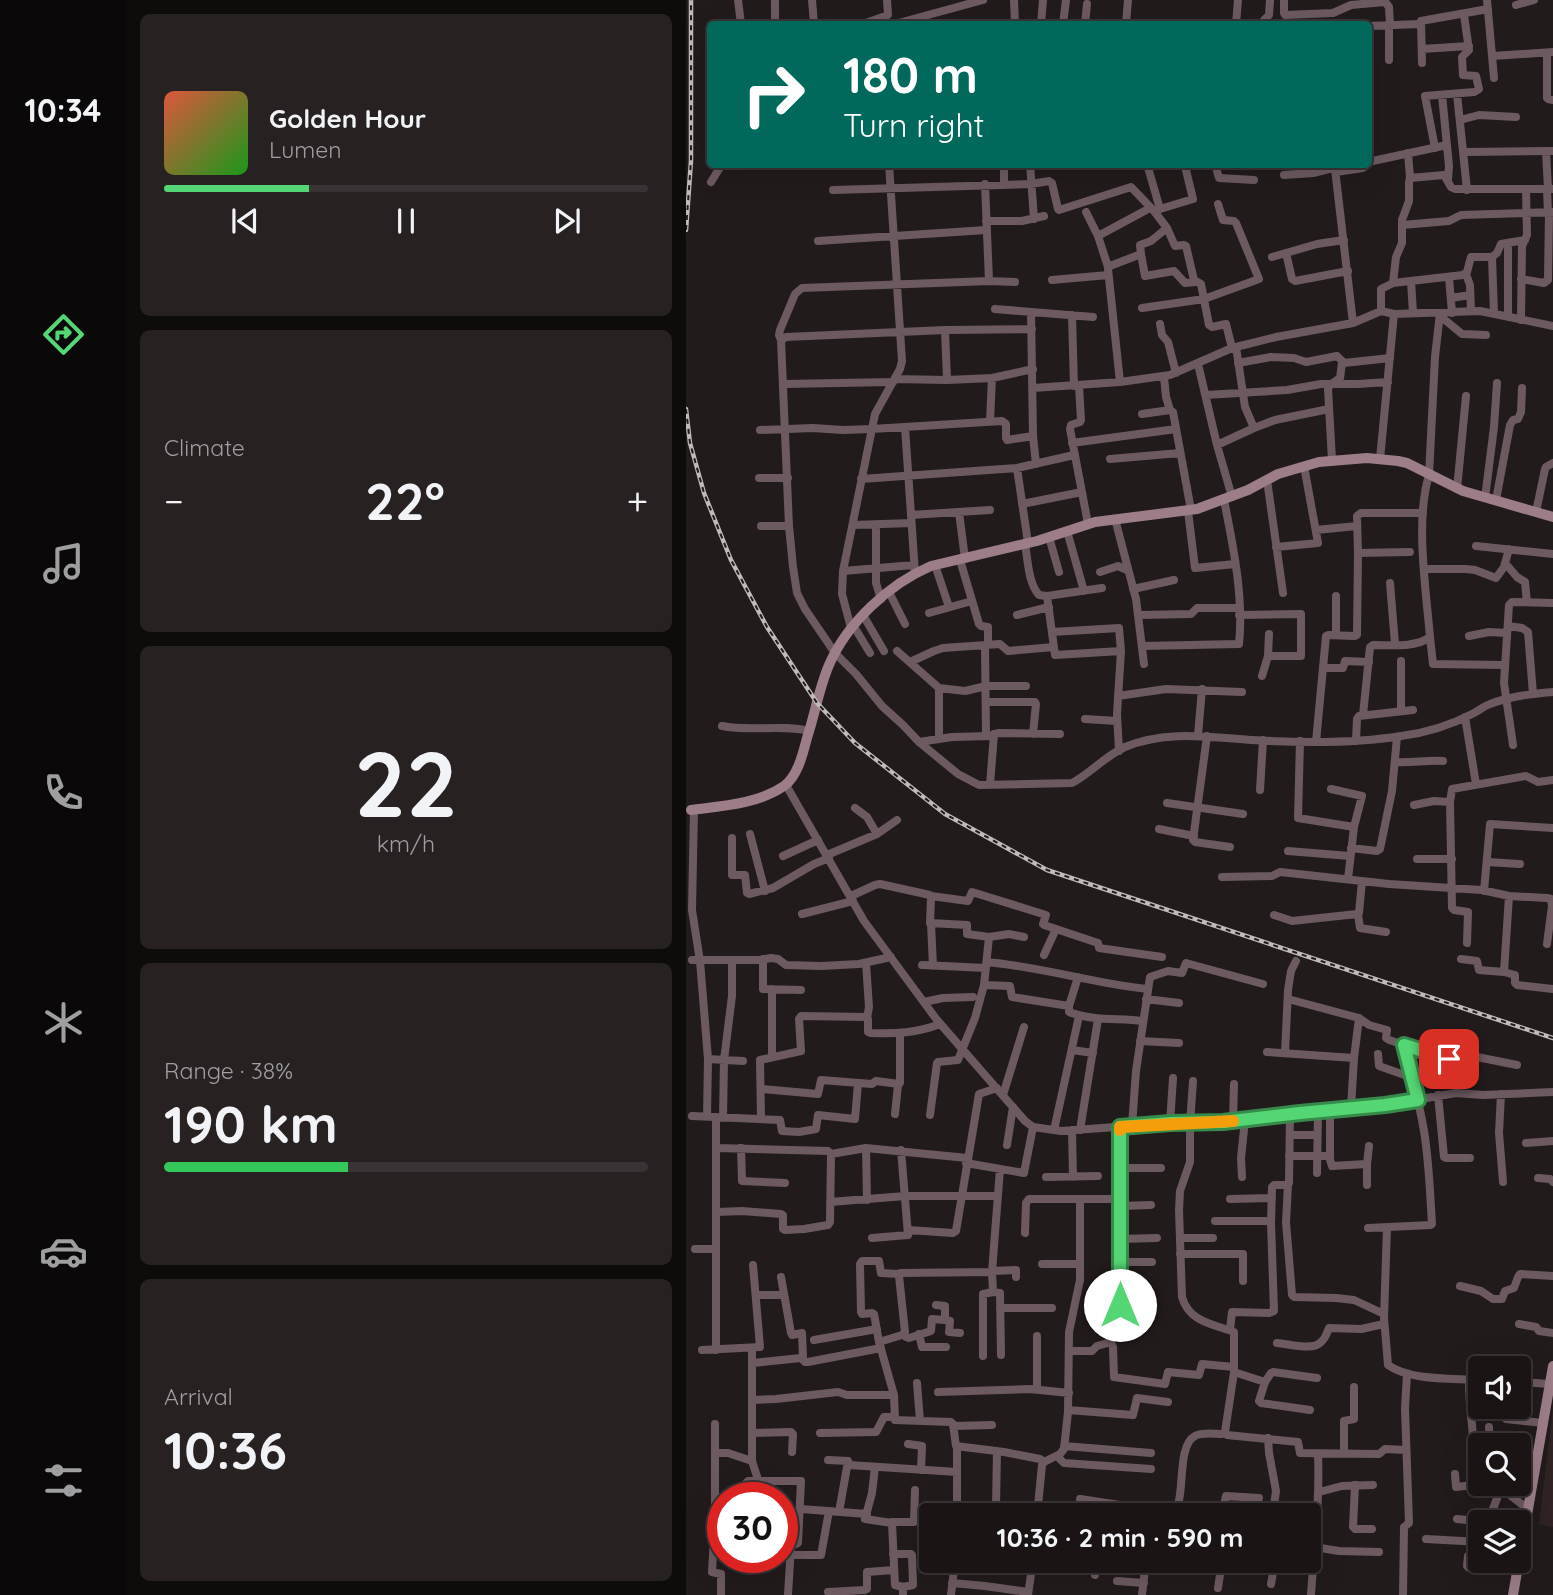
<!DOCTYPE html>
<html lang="en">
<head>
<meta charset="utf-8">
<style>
  body { margin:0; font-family:Quicksand,sans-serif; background:#272122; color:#f1f3f6; height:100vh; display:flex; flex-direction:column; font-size:26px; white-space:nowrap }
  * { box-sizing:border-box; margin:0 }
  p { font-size:23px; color:#9f9ea0 }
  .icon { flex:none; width:38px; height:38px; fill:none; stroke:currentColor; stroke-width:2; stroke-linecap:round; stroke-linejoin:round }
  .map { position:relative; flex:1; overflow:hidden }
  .details { display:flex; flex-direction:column; gap:14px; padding:14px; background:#0e0b0b; width:560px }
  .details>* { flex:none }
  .top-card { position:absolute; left:21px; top:21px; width:665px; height:147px; border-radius:7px; box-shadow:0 7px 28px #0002,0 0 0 2px #383334; background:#00695c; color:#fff; overflow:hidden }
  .fabs { position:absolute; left:782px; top:1356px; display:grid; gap:14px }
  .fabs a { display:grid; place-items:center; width:63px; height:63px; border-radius:7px; background:#1a1414; box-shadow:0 7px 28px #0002,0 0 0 2px #383334; font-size:35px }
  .speed { position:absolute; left:21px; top:1482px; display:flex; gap:14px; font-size:35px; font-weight:700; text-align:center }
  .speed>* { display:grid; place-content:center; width:91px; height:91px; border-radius:50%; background:#1a1414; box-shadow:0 7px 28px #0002,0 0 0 2px #383334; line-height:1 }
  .speed .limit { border:10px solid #d22; background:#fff; color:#111 }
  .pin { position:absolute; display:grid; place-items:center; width:60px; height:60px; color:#fff; margin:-30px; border-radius:14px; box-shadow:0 4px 10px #0006 }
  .me { position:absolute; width:77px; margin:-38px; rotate:0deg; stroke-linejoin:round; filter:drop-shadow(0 0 5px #0008) }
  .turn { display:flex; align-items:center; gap:24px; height:147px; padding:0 21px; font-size:32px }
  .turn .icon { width:91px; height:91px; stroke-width:2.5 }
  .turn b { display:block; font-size:49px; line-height:60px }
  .big { font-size:52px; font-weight:700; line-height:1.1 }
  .details .widget { flex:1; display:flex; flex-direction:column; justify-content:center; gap:10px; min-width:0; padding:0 24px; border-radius:10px; background:#272122 }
  .details .dial { align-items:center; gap:0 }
  .dial b { font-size:91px; line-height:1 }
  .song { display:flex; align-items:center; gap:21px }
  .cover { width:84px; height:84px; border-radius:10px; background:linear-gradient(135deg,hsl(10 70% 55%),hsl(120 70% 35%)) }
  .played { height:7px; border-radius:4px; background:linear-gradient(90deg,#53d673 30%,#383334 30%) }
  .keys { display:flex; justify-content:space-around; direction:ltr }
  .heat { display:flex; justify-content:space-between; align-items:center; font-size:38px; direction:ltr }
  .charge { height:10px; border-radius:5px; background:linear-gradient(90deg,#34c759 38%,#383334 0) }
  .trip { position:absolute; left:233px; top:1503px; width:402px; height:70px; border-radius:7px; background:#1a1414; box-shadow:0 7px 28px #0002,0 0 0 2px #383334; font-weight:700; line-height:70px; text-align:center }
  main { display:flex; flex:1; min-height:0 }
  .dock { display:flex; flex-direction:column; width:126px; justify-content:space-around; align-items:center; background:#0a0808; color:#9f9ea0 }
  .dock .icon { width:49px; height:49px }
  .dock .on { color:#53d673 }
  .dock b { font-size:32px; color:#f1f3f6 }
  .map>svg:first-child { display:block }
  .built { fill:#302323 }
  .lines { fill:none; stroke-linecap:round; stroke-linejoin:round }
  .street { stroke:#6d5a61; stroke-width:8 }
  .secondary { stroke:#9c7d88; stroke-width:10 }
  .rail-casing { stroke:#c0baba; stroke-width:4.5 }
  .rail { stroke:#221b1b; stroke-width:2; stroke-dasharray:5; stroke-linecap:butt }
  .route-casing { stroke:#368b4b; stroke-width:18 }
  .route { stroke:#53d673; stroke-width:12 }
  .slow { stroke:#f59e0b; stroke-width:12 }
</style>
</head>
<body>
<main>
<nav class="dock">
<b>10:34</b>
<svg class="icon on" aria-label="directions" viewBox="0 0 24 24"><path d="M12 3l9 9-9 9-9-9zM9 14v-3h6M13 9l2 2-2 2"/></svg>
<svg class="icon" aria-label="music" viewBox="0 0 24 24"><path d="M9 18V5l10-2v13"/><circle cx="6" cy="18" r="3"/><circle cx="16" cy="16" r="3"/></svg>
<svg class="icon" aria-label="phone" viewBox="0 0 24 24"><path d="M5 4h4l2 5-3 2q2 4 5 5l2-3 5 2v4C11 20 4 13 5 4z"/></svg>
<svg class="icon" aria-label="climate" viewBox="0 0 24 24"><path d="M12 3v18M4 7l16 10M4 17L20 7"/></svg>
<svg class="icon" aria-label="car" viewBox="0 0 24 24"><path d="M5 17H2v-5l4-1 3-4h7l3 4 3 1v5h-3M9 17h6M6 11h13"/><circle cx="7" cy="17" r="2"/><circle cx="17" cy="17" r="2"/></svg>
<svg class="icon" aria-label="filters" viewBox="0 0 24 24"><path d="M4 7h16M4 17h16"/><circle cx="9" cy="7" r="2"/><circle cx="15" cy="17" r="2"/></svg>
</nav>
<section class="details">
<div class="widget">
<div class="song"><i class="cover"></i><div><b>Golden Hour</b><p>Lumen</p></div></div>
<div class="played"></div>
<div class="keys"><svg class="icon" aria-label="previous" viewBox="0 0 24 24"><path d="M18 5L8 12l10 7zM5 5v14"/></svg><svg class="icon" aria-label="pause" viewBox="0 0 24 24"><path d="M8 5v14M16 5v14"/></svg><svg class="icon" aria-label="next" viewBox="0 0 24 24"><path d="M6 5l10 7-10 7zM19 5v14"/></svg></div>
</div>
<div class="widget"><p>Climate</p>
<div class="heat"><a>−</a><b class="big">22°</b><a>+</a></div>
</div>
<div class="widget dial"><b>22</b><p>km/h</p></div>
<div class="widget"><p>Range · 38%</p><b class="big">190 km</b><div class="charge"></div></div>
<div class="widget"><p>Arrival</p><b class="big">10:36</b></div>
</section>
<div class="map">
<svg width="867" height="1595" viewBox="0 0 867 1595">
  <rect width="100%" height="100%" fill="#221b1b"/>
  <!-- built -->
  <path class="built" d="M867,1408V1527L853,1524Z"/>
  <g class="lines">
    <!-- street -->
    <path class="street" d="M52,0L55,24
      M89,0V24
      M126,0L128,24
      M328,0L329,24
      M598,0V13L599,15L647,13L665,5L698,2L700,3L703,7L704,25
      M801,0L808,78
      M830,5L848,0
      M177,24L202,15L201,0
      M209,24L297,0
      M355,24L357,0
      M377,24L380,0
      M399,24L401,4
      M440,24L442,0
      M550,24L552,0
      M577,24L578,20L583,15L584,0
      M682,26L734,24
      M736,49L783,46
      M861,53V98L862,99L867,100
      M807,56L867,52
      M703,60V25
      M736,63L735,21L802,9
      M771,94L781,190
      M756,95L763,166L762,180
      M774,120L793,115L830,117
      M749,148L739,96L788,92L793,89L790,76L777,75L776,57L783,50L778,15
      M860,151L862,189
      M778,152L867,151
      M722,153L724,178
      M682,162L761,145
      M318,164V184
      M344,164L348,219
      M461,164L474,209L468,211L481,228L465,241L454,245L455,254L424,266L422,269L434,382L484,375L546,348L590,337L667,323L695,311L708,314L794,311L867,326
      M529,164L533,178L568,180
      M650,172L677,168L682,164
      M598,175L627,173L647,168L649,169L667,323
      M25,182L36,164
      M299,184L303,281
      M861,189L862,213
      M147,190L345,184L363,181L366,183L372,209L373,210L445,187L468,211
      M474,209L507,199L499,166L504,164
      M400,212L412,236L422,267
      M300,221H336L358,216
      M716,225L763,221L775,215L867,212
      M481,228L489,246L498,245L500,246L508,280L515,284L523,325L526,327L540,324L546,348
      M412,236L464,208
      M132,241L300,230
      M600,253L606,279L609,281L662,271
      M455,254L459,276L488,271L499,283L509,282
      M586,257L631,244L658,240
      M780,274L784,285L785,311
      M763,277L766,313
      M835,279L858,283L862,280L863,213
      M366,280L422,275
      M725,281L727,313
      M707,283L777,275L781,272L785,257H806
      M765,298L784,295
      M456,308L518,299L573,279L550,223L548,221L537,220L532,204
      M309,309L407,317
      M695,311V289L707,283L710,257L716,243V220L723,201V182L724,178L758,175L765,187L769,189H867
      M345,312L347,436L350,464
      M808,314L806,257L811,253L815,244L839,240
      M386,315L388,386
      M753,315L776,334L800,335
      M822,317V243
      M835,320L836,246L841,235L840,189
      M474,324L476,335L482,342L490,373
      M346,329L259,330L100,337L95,340L103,526L107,567L111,593L119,609L149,653L170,674L196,706L217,725L233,742L272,774L293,785L386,783C405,773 419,756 439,747C479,730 523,737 565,740C615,743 666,744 715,736C739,733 763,726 786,714C792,711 798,706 804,704C825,696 845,694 867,692
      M259,330L261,380
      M95,340L93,335L94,330L109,294L116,288L303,281L329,282
      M550,347L559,407L568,428
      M552,363L585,357L608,358L620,362L651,356L658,363L704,358
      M512,364L531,445L546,497
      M478,377L480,397L484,410
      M209,379L261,380L306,378L347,369
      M98,384L207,382
      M393,386L395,420L394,422L385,425L384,429L402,524
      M347,388L434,382
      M520,395L601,390L635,384H672L702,382
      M456,414L484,410L487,412L505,510
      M304,421L306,378
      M219,427L229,573
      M74,430L127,428L157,430L186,429L316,421L320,424V438L321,440L347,436
      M386,443L490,429
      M531,445L568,428L589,420L643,409
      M424,459L494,453
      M694,459L708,314
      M646,460L642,389L644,385L654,378L656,363
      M331,468L342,543
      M73,478H102
      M175,479L331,468L388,455
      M581,480L597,593
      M771,489L780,396
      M799,498L808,427L811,383
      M810,500L824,425L827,420L832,419L835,412L836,388
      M336,504L396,492
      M502,511L509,568L549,564
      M273,512L279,559
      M850,512L859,469L860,467L867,463
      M225,515L304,510
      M429,519L450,599L458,664
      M167,525L225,523
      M190,525V583L195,599
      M75,526H103
      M630,530L671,526
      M381,531L398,591
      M363,537L373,572
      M339,544C342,560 342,583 353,595L361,596L416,588
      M790,546L867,554
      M590,547L632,543L618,466
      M672,553L724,552
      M274,560L293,624L295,626L302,627V645
      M819,563L831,577L839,582L841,602
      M249,565L263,607
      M738,569H780L789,570L810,578L818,567L823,549
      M157,571L228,565
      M414,572L432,566L441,570
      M704,583L709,644
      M447,589L488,580
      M203,592L219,624
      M361,596L369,655L435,651
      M650,596V635
      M243,613L286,601
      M177,615L198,651
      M331,615L363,607
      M453,615L505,614L511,608H553
      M553,615L615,614V656H582L576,676
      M167,625L184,653
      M822,626L836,628L842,632L847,694
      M165,628L156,594L157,571L189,414L214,369L216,361L203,164
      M366,632L433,628L435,651L431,714L433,751
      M783,636L803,632L821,633
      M744,637L747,664L818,665
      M299,645L300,736
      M456,646L553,644C558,598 547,545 538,500
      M211,651L253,688V739
      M582,656L583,634
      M224,662L248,651L257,648L314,644L322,651L368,647
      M637,668H657L659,661L683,662
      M253,688L279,691L300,686H340
      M432,696L480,689L556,692
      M300,702H349L350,704L347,734
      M715,711V661
      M677,715L684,647L687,645C704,645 730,648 744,637C740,589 729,521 743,475L749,357L754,313
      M779,717L790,784
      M399,719L431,721
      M36,726C65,732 96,724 123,731
      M512,735L516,689
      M521,736L507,840L509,842L544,847
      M614,741L612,818L668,827
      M670,741L671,719L673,716L727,710
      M233,742L266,737L304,736L312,733L374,734
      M630,742L640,636L642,635L669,636L671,635L672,553L671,516L675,513H737
      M827,745L818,683L823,605L826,602L867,603
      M710,762C726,763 740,760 757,761
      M100,785L178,921L251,1020L339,1121L347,1127L375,1131L484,1123L514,1124L699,1105L770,1093L797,1095L867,1092
      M304,785L308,734
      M645,789L676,796L668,827L662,879
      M574,790L577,740
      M481,803L557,814
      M728,805L748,801L764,802
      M169,808L181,817L191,834
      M8,809L6,910L14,961L22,1059L21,1116
      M473,829L508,836
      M64,834L79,891
      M46,838V875H59L61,893L63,894L87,888L128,864L143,858
      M665,848L691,851L694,849L706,791L711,737
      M602,851L664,856
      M141,855L191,834L211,820
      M97,856L132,840
      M731,859H766
      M801,862L834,864
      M536,877L586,876L594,872L703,884L796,890L823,896L861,898L865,899L866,906L861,944
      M798,891L804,824L867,828
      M165,896L189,885L194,884L244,895L245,898L244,923L281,925V934L303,937L298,985L289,1018L272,1060L252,1062L251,1063L244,1115
      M245,896L282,901L286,892L360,915L357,924L358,925L412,943L413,948L476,957
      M823,896L818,972L829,975V983L831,985L867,989
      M116,914L167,901
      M672,914L674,928L700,932
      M588,915L606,921L671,914L673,913L676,881
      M245,923L247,966
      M303,937L323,934L338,937
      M781,943L782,912L768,910L766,908L764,802L766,789L840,776L852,782L867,780
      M358,955L370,929
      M77,959V989L115,990
      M775,959L791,961L793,970L818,972
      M6,960H74L85,958L92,959L100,965L135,966L173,964L205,957
      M301,962C355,967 407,983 461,989
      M180,963L183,1007L181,1018
      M236,965L300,968
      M298,985L324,986L326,997L383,1006V1012C407,1021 432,1018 456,1021
      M86,989V1057
      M460,999L493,1003
      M602,999L673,1018L683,1025L701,1030L700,1038L703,1040L785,1066H787L789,1059L791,1057L831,1065
      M238,1002L257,998L287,997
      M383,1006L392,977
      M454,1041L493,1043
      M386,1050L407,1053
      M581,1052L668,1058
      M599,1053L602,990L605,971L610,961
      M692,1054L693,1066L727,1078
      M22,1059L57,1061
      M75,1089L132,1094L135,1080L186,1084L190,1081L213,1084L214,1083V1034
      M815,1094L813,1133L817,1182
      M317,1095L338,1027
      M752,1095L758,1157L760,1158H784
      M665,1108L668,1058L673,1018
      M644,1110V1157
      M209,1114L212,1085
      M6,1116L94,1120L96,1131L113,1132L130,1129L132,1115L169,1119L172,1083
      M37,1117L38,1060L46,996V960
      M75,1118L74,1060L115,1051L113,1019L115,1016L180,1017L182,1019V1032L184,1033C209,1034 231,1033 254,1024
      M547,1121L548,1084
      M484,1123L487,1078
      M446,1126L450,1071L464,977L482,971L496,973L500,963L577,984
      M368,1130L393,1016
      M386,1130L387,1177
      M394,1130L412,1019
      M604,1135H631
      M840,1143L867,1141
      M321,1145L327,1107
      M30,1148L142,1151L145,1154L144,1222L142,1225L118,1229L99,1230L97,1229V1215L95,1214L56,1211L31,1212
      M55,1148L56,1181L99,1183
      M145,1154L180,1148
      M603,1156H643L646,1166L681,1164V1185
      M280,1163L338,1173L347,1127
      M681,1164L683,1146
      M434,1168H475
      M631,1173L632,1111
      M360,1177L412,1176
      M556,1177L555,1158L559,1120
      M852,1178L864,1179L867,1182
      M602,1185L600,1222L606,1295L608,1297L650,1298L668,1300L698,1314
      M544,1199L586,1198
      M181,1200L180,1148L281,1158
      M144,1202L219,1196H311
      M435,1206L465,1205
      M529,1221H585
      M701,1227L698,1318L702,1365C724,1381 767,1378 794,1380
      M682,1228L745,1225L746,1224C744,1193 743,1161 738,1131C733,1102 726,1074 718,1045
      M222,1230L267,1233L270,1231L293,1094L311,1088
      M339,1233L340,1203L343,1199H435
      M186,1238L222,1235L215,1150
      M494,1238H527
      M434,1239L471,1238
      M9,1249H30
      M494,1254H557V1281
      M434,1262H466
      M356,1264H393
      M306,1271L330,1270V1277
      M213,1274L195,1273L193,1261H176L174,1264L175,1312L176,1314L186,1313L188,1314L193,1342L208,1395L209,1420L265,1422L267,1424L270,1446L318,1452L354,1459L358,1462
      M95,1277L105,1333L106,1335L116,1333L117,1358
      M774,1286L795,1291L807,1299H816L819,1291L828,1288L832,1277L834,1274L867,1276
      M307,1292L314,1293L315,1355
      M70,1295H98
      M314,1308H366
      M259,1320L264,1321L263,1332L274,1333
      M833,1324L850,1327L853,1331L867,1333
      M544,1330L546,1312L583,1313L588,1311L585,1223L586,1187L588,1185H602L603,1183L604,1114
      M218,1334L220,1337L223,1338L245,1331L246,1319L259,1320V1306L250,1305
      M233,1334L236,1347H260
      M351,1336V1389
      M128,1340L191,1329
      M193,1342L216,1335L219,1332L213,1276L214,1273L306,1272L314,1169
      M425,1343L427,1347L428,1377L479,1384L482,1372L513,1375L516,1364L548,1367
      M591,1343C604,1344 627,1351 635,1342C640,1338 641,1332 643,1328L675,1329L698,1324
      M66,1348V1461L78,1498
      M16,1350L74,1347L67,1265
      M30,1350V1117
      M383,1351H406L411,1346L425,1342L426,1328L434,1327V1127
      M297,1356V1294L307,1292L306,1272
      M67,1363L115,1358L119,1362H122L195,1348
      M548,1372L579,1382L585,1373L587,1372L631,1378
      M783,1379C783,1395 784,1409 786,1425C788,1444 785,1464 794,1481
      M579,1382L573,1401L575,1403L624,1410
      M833,1382L864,1384
      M231,1383L234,1421
      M252,1392L344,1389L383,1393
      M67,1400L90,1399L152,1392L161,1395H208
      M819,1407L820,1419L857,1423
      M382,1410L447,1415L451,1398L482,1402
      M29,1424V1519L26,1572L35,1574V1595
      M267,1426L306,1425
      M803,1427L804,1446
      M66,1433L105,1432L107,1434L106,1452
      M134,1433L190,1432L198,1417H209
      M538,1433L541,1435L612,1442L614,1453L693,1454L699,1449L720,1450
      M582,1438L583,1453L590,1491L587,1513L595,1516
      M222,1444L236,1446L235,1470
      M378,1446L465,1453
      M29,1453H42L66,1461
      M658,1453V1421L668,1419V1387
      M371,1456L378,1463L465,1469
      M142,1460L162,1461L163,1465
      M189,1467L186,1493L179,1519L206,1523L209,1585L217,1587V1595
      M769,1474L770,1487L796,1484L815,1488L842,1509
      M669,1485L667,1527L669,1529H686
      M633,1492L656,1486L687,1485
      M63,1498L60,1483L62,1481H115L112,1543L105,1546L102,1595
      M394,1499L453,1508L454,1516
      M538,1505L540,1496L573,1498
      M310,1507L311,1451
      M115,1509L181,1514
      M490,1509L522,1516
      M352,1511L375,1516
      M153,1512L161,1467L163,1465L271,1472
      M271,1516V1446
      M351,1516L356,1465L358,1462L374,1454L378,1449L382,1412L383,1332L394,1280V1199
      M481,1516C486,1512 491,1509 492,1504C498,1488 492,1445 509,1436C516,1432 529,1434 536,1434L539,1432L548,1372V1332C527,1324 503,1322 496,1297L493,1210L494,1191L504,1162V1124L507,1081
      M528,1516L530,1505L554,1507
      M771,1519L802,1522
      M206,1522H228L229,1490
      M802,1522L815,1488
      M96,1523H113
      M740,1539L794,1542
      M628,1547L653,1551L693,1552
      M207,1554H225L226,1555L227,1585L217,1587
      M105,1555H135L143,1511
      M782,1556L781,1566L783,1568L831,1571
      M68,1561V1558
      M378,1561L379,1569
      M519,1567L520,1561
      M409,1575L410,1566H424L426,1561
      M431,1581L458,1583
      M266,1583L299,1586L342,1592
      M585,1584L589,1561
      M532,1588L536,1561
      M142,1592L179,1590L181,1589V1572L208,1570
      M265,1595L269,1561
      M342,1595L347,1561
      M456,1595L460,1561
      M625,1595C628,1548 634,1501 632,1454
      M717,1595L718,1527L723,1523L719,1408L721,1374"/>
    <!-- secondary -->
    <path class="secondary" d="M5,810C36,806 72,804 98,786C112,776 117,753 121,738C129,714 133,688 143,665C161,623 203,584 245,566L351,541L409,522L511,509L562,490L592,474L633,462L681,458L712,461L721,463L777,491L867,517
      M827,1595L867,1366"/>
    <!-- rail casing -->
    <g class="rail-casing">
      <path id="rail" d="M0,230L5,161V0
        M0,409L4,443L18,493L45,560L81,627L131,703L169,743L259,814L361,870L867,1038"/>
    </g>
    <!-- rail -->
    <use href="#rail" class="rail"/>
  </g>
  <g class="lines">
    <!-- route casing -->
    <g class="route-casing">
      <path id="route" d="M434,1305V1127L484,1123L537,1122L614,1113L699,1105L732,1100L718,1045L763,1059"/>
    </g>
    <!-- route -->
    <use href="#route" class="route"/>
    <!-- slow -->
    <path class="slow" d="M434,1130V1127L547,1121"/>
  </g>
</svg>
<div class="fabs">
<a><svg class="icon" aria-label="sound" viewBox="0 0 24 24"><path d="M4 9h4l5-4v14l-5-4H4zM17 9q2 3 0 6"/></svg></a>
<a><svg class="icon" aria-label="search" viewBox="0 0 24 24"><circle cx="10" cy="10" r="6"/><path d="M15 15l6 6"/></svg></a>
<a><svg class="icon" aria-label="layers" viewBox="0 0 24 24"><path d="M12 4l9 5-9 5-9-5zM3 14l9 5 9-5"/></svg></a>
</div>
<div class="speed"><div class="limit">30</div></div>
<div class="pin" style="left:763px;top:1059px;background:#d93025"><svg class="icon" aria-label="arrive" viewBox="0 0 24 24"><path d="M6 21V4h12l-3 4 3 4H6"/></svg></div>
<svg class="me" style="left:434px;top:1305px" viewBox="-20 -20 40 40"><circle r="19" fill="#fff"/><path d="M0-13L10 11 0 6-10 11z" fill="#53d673"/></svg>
<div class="trip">10:36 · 2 min · 590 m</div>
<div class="top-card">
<div class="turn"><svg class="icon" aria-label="right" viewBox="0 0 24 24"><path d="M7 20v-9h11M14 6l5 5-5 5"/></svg><div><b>180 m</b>Turn right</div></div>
</div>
</div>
</main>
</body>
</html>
